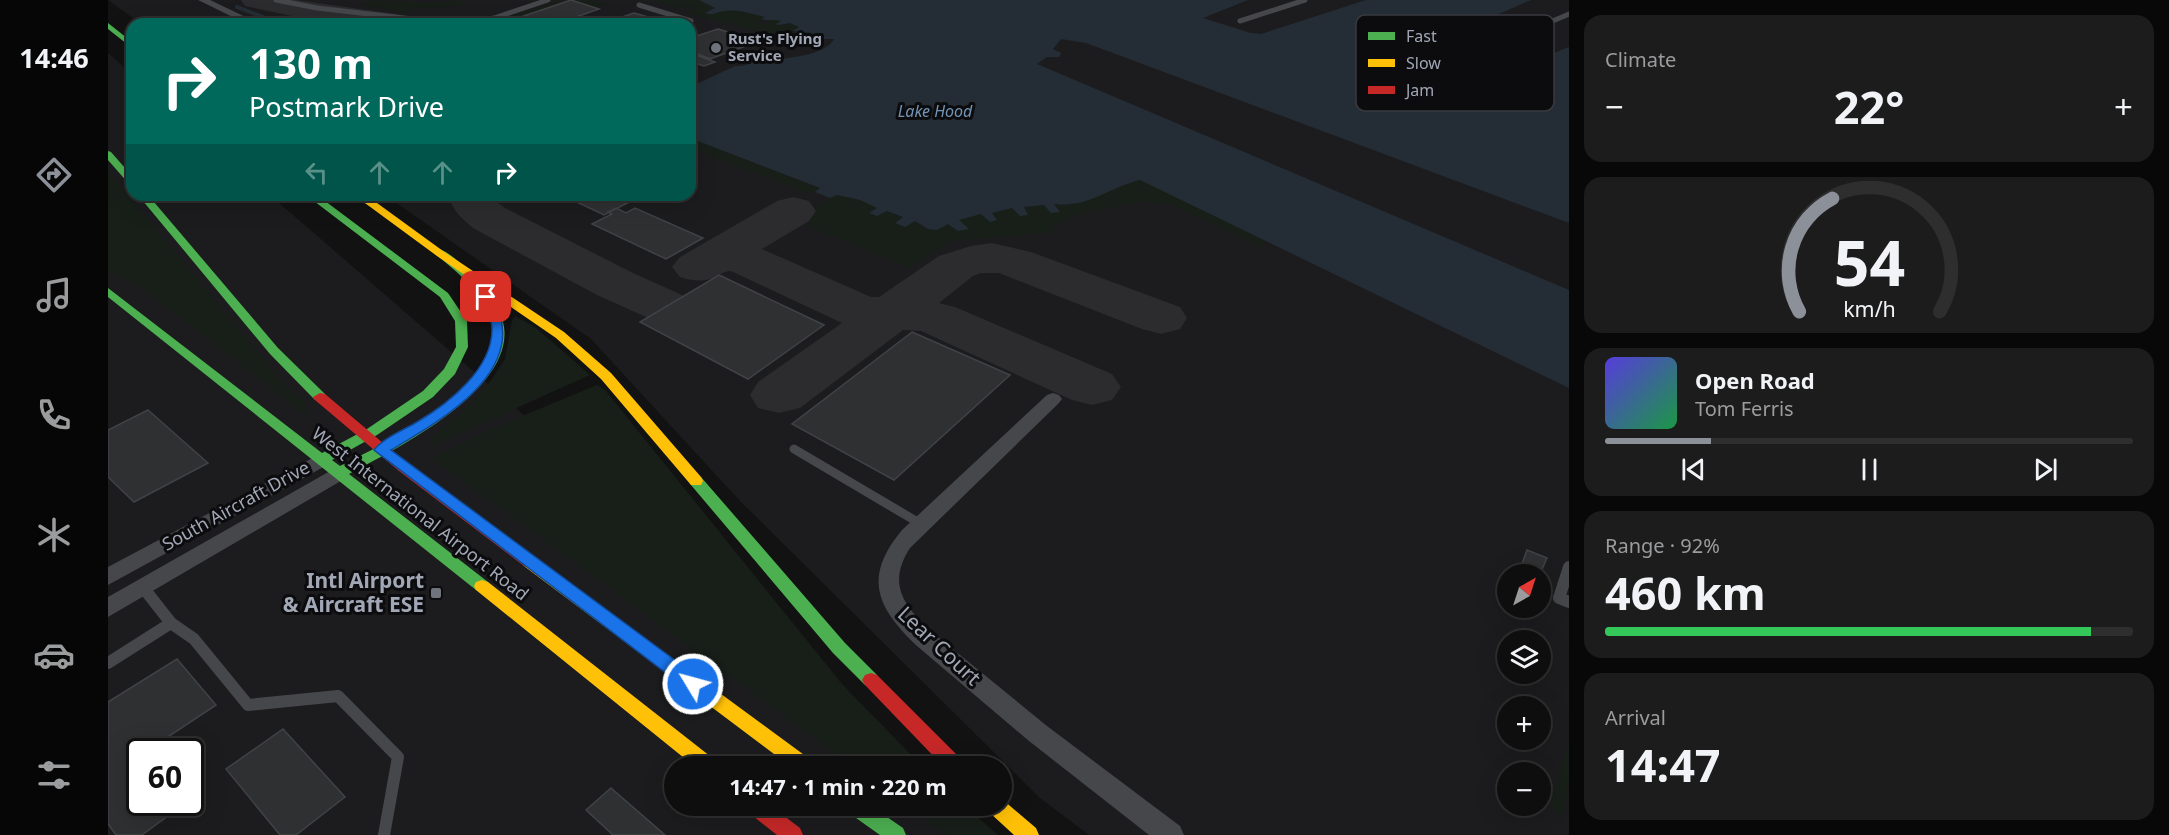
<!DOCTYPE html>
<html lang="en">
<head>
<meta charset="utf-8">
<style>
  body { margin:0; font-family:"Noto Sans",sans-serif; background:#1c1c1c; color:#f1f3f6; height:100vh; display:flex; flex-direction:column; font-size:22px; white-space:nowrap }
  * { box-sizing:border-box; margin:0 }
  p { font-size:20px; color:#9b9c9e }
  .icon { flex:none; width:33px; height:33px; fill:none; stroke:currentColor; stroke-width:2; stroke-linecap:round; stroke-linejoin:round }
  .map { position:relative; flex:1; overflow:hidden }
  .panel { display:flex; flex-direction:column; gap:15px; padding:15px; background:#080808; width:600px }
  .panel>* { flex:none }
  .guide { position:absolute; left:18px; top:18px; width:570px; height:183px; border-radius:18px; box-shadow:0 6px 24px #0002,0 0 0 2px #2e2e2e; background:#00695c; color:#fff; overflow:hidden }
  .needle { width:39px; rotate:39deg }
  .buttons { position:absolute; left:1389px; top:564px; display:grid; gap:12px }
  .buttons a { display:grid; place-items:center; width:54px; height:54px; border-radius:50%; background:#0e0e0e; box-shadow:0 6px 24px #0002,0 0 0 2px #2e2e2e; font-size:30px }
  .speed { position:absolute; left:18px; top:738px; display:flex; gap:12px; font-size:30px; font-weight:700; text-align:center }
  .speed>* { display:grid; place-content:center; width:78px; height:78px; border-radius:50%; background:#0e0e0e; box-shadow:0 6px 24px #0002,0 0 0 2px #2e2e2e; line-height:1 }
  .speed .limit { border:3px solid #111; border-radius:9px; background:#fff; color:#111 }
  .pin { position:absolute; display:grid; place-items:center; width:51px; height:51px; color:#fff; margin:-26px; border-radius:12px; box-shadow:0 3px 9px #0006 }
  .me { position:absolute; width:66px; margin:-33px; rotate:307deg; stroke-linejoin:round; filter:drop-shadow(0 0 4px #0008) }
  .turn { display:flex; align-items:center; gap:21px; height:126px; padding:0 24px; font-size:27px }
  .turn .icon { width:78px; height:78px; stroke-width:2.5 }
  .turn b { display:block; font-size:42px; line-height:51px }
  .lanes { display:flex; align-items:center; height:57px; padding:0 24px; background:#0003; justify-content:center; gap:30px; direction:ltr }
  .lanes .off { opacity:.35 }
  .big { font-size:45px; font-weight:700; line-height:1.1 }
  .panel .widget { flex:1; display:flex; flex-direction:column; justify-content:center; gap:9px; min-width:0; padding:0 21px; border-radius:18px; background:#1c1c1c }
  .panel .dial { align-items:center; gap:0 }
  .dial svg { height:156px; overflow:visible; fill:none; stroke:#2e2e2e; stroke-width:7; stroke-linecap:round; text-anchor:middle }
  .dial text { fill:#f1f3f6; stroke:none }
  .song { display:flex; align-items:center; gap:18px }
  .cover { width:72px; height:72px; border-radius:9px; background:linear-gradient(135deg,hsl(250 70% 55%),hsl(140 70% 35%)) }
  .played { height:6px; border-radius:3px; background:linear-gradient(90deg,#8c9099 20%,#2e2e2e 20%) }
  .keys { display:flex; justify-content:space-around; direction:ltr }
  .heat { display:flex; justify-content:space-between; align-items:center; font-size:33px; direction:ltr }
  .charge { height:9px; border-radius:4px; background:linear-gradient(90deg,#34c759 92%,#2e2e2e 0) }
  .trip { position:absolute; left:556px; top:756px; width:348px; height:60px; border-radius:30px; background:#0e0e0e; box-shadow:0 6px 24px #0002,0 0 0 2px #2e2e2e; font-weight:700; line-height:60px; text-align:center }
  main { display:flex; flex:1; min-height:0 }
  .tab-bar { display:flex; flex-direction:column; width:108px; justify-content:space-around; align-items:center; background:#060606; color:#9b9c9e }
  .tab-bar .icon { width:42px; height:42px }
  .tab-bar .selected { color:#8c9099 }
  .tab-bar b { font-size:27px; color:#f1f3f6 }
  .map>svg:first-child { display:block }
  .built { fill:#1c1c1e; fill-rule:evenodd }
  .green { fill:#181f19 }
  .water { fill:#242d35 }
  .lines { fill:none; stroke-linecap:round; stroke-linejoin:round }
  .stream { stroke:#242d35; stroke-width:4 }
  .taxiway { fill:#2c2c2e; fill-rule:evenodd }
  .building { fill:#2f3032; stroke:#404246; stroke-width:1.5 }
  .lane-far2 { stroke:#46474b; stroke-width:5 }
  .lane-far1 { stroke:#46474b; stroke-width:9 }
  .lane { stroke:#46474b; stroke-width:12 }
  .street { fill:#46474b; fill-rule:evenodd }
  .fast { fill:#4caf50; fill-rule:evenodd }
  .slow { fill:#ffc107; fill-rule:evenodd }
  .jam { fill:#c62828; fill-rule:evenodd }
  .route { fill:#1a73e8; stroke:#114b97; stroke-width:1.5 }
  .poi-dot { fill:#6f737c; stroke:#0c0c0e; stroke-width:2 }
  .labels { text-anchor:middle; stroke-width:6; stroke-linejoin:round; paint-order:stroke }
  .far-poi-label { font-size:15px; font-weight:bold; fill:#a1a7b5; stroke:#0c0c0e; text-anchor:start }
  .far-water-label { font-size:16px; font-style:italic; fill:#7395b5; stroke:#0c0c0e }
  .street-label { font-size:18px; fill:#a1a7b5; stroke:#0c0c0e }
  .near-poi-label { font-size:21px; font-weight:bold; fill:#a1a7b5; stroke:#0c0c0e; text-anchor:end }
  .near-street-label { font-size:21px; fill:#a1a7b5; stroke:#0c0c0e }
  .key { fill:#0c0c0e; stroke:#393a40; stroke-width:1.5 }
  .key-label { font-size:16px; fill:#a1a7b5 }
</style>
</head>
<body>
<main>
<nav class="tab-bar">
<b>14:46</b>
<svg class="icon selected" aria-label="directions" viewBox="0 0 24 24"><path d="M12 3l9 9-9 9-9-9zM9 14v-3h6M13 9l2 2-2 2"/></svg>
<svg class="icon" aria-label="music" viewBox="0 0 24 24"><path d="M9 18V5l10-2v13"/><circle cx="6" cy="18" r="3"/><circle cx="16" cy="16" r="3"/></svg>
<svg class="icon" aria-label="phone" viewBox="0 0 24 24"><path d="M5 4h4l2 5-3 2q2 4 5 5l2-3 5 2v4C11 20 4 13 5 4z"/></svg>
<svg class="icon" aria-label="climate" viewBox="0 0 24 24"><path d="M12 3v18M4 7l16 10M4 17L20 7"/></svg>
<svg class="icon" aria-label="car" viewBox="0 0 24 24"><path d="M5 17H2v-5l4-1 3-4h7l3 4 3 1v5h-3M9 17h6M6 11h13"/><circle cx="7" cy="17" r="2"/><circle cx="17" cy="17" r="2"/></svg>
<svg class="icon" aria-label="filters" viewBox="0 0 24 24"><path d="M4 7h16M4 17h16"/><circle cx="9" cy="7" r="2"/><circle cx="15" cy="17" r="2"/></svg>
</nav>
<div class="map">
<svg width="1461" height="835" viewBox="0 0 1461 835">
  <rect width="100%" height="100%" fill="#121212"/>
  <!-- built -->
  <path class="built" d="M0,0H1461V835H981L932,798L632,501L483,339L277,195H582V24H33ZM1400,574H1432V608H1400ZM1400,640H1432V674H1400ZM1400,706H1432V740H1400ZM1400,772H1432V806H1400Z
    M0,53L24,74V195H162L574,552L783,766H567V806H821L850,835H0ZM32,752H82V802H32Z"/>
  <!-- green -->
  <path class="green" d="M261,0L321,3L363,0L351,6L304,9L299,13C285,11 270,7 254,5Z
    M452,0H481L497,3L485,7L463,0L418,16L421,18L404,24H391L389,21Z
    M543,0H591L604,5L606,10L635,12L658,17L649,23L657,25L662,23L658,21L664,18L674,21V26L682,23L691,27L689,32H704L702,37L683,40L576,12L588,10L584,7L571,8Z
    M582,138L713,189L702,194L582,148Z
    M0,171L170,377L196,401L201,413L196,414L33,287L0,270Z
    M1032,180L1160,242L1151,246L1064,205L1037,201L965,215L940,233L842,241L802,268L704,228L697,213L728,195L752,200L770,208L762,214L769,216L779,211L807,221L820,229L873,214L882,222L889,220L884,213L904,208L919,214L915,207L936,205L951,211L945,204C975,208 983,197 1009,187C1016,184 1024,182 1032,180Z
    M407,316L427,327L482,375L326,445L322,439L365,402L384,379L397,359L404,320Z
    M489,385L497,390L734,684L814,766H744L324,458L393,425Z
    M1461,739V787L1454,815L1441,809Z
    M797,806H857L890,835H838Z"/>
  <!-- water -->
  <path class="water" d="M591,0H1140L1095,18L1143,33L1153,34L1258,0H1423L1272,65L1266,71L1271,76L1316,93L1344,94L1461,47V223L978,43L953,39L945,49L953,53L951,57H939L929,64L1461,290V388L1032,180C999,188 981,208 946,204L952,212L943,213L936,205L916,207L920,215L912,216L904,208L884,213L889,220L882,222L873,214L851,220L861,229L850,231L840,224L829,230L820,229L807,221L797,227L787,223L795,217L779,211L769,216L761,213L769,208L752,200L729,195L722,198L707,192L712,188L582,138V104L587,103L582,100V87L627,66C639,67 647,59 659,61C678,57 716,57 726,39H710L702,37L704,33L685,31L691,27L682,23L670,25L668,24L673,21C666,19 660,21 653,19L657,17C644,14 630,9 617,11C608,12 606,16 597,13L607,8Z"/>
  <g class="lines">
    <!-- stream -->
    <path class="stream" d="M129,7L173,24
      M185,24L192,20"/>
    <!-- taxiway -->
    <path class="taxiway" d="M133,0H188L287,14L298,17L303,24H222L137,6Z
      M341,195H385L386,200L397,208L525,273L574,295L582,306L574,317L556,322L538,317L489,295L365,228C354,219 343,209 341,195Z
      M685,197L701,201L708,211L701,221L654,249L763,297H771L831,256L863,246L884,243L923,252L1072,307L1079,318L1072,329L1053,334L1034,329L891,273H873L865,276L831,303L847,307L1004,374L1013,387L1004,400L984,405L964,400L813,331L795,330L692,408L671,413L650,408L642,395L650,382L734,323L623,271C615,271 612,275 605,278C593,282 584,281 572,277L564,267L572,257L669,201Z"/>
  </g>
  <!-- building -->
  <path class="building" d="M463,0L491,9L448,24L416,16Z
    M526,13L554,21L547,24L496,23Z
    M610,29L630,35L649,42L602,59L588,53L582,55V38Z
    M588,55L607,62L596,66L587,63L582,64V57Z
    M454,195H535L496,215Z
    M508,208L518,213L527,208L595,238L558,259L484,224L504,214L500,212Z
    M611,275L716,325L640,379L532,322Z
    M804,332L902,375L786,480L684,424Z
    M40,410L100,463L26,502L0,477V430Z
    M1419,550L1439,558L1432,574H1424L1412,569Z
    M69,659L108,705L40,750L41,752H32V802H79L34,835H8L0,824V702Z
    M175,729L237,797L188,835H172L118,769Z
    M503,788L557,835H505L478,810Z"/>
  <g class="lines">
    <!-- lane-far2 -->
    <path class="lane-far2" d="M168,0L209,8L348,24
      M531,5L583,21
      M1132,21L1197,0
      M356,24L386,18L440,0
      M1311,78L1461,14"/>
    <!-- lane-far1 -->
    <path class="lane-far1" d="M686,449L813,524"/>
    <!-- lane -->
    <path class="lane" d="M1461,567L1451,598L1461,602
      M63,623L86,639L140,705L230,696L290,757L276,835
      M0,663L63,623L34,586"/>
    <!-- street -->
    <path class="street" d="M90,0H102L152,24H139Z
      M945,393L951,395L954,399L951,403L802,548C778,585 797,607 825,633L939,726L1072,826L1076,835H1041L921,741L809,646C768,607 755,577 794,530L939,395Z
      M214,453L221,454L223,459L221,464L0,585V567Z
      M231,466L238,468L241,473L238,478L0,617V597Z"/>
    <!-- fast -->
    <path class="fast" d="M0,23L24,42V48L0,29Z
      M0,151L3,152L24,176V185L21,184L0,160Z
      M30,195H40L170,348L217,394L219,397L217,400H207L162,354Z
      M198,195H209L340,293L359,321L360,347L347,374L325,397L269,435L224,460L232,466C278,443 401,384 382,319C374,291 347,270 326,253V249C338,246 360,271 369,280C379,290 389,304 394,318C416,386 288,449 241,474L380,582L382,586L380,590L374,592L368,590L0,297V288L214,453L259,429L315,391L336,369L348,347L347,321L332,297Z
      M588,476L593,477L737,643L769,675L772,680L769,685L763,687L757,685L725,653L583,485L581,481L583,477Z
      M738,806H763L795,828L798,835H772L741,813Z"/>
    <!-- slow -->
    <path class="slow" d="M246,195H258L335,251L456,332L503,373L593,477L595,481L593,485H583L493,379L448,338L329,256Z
      M422,556L428,558L703,760L705,766H682L416,566L414,562L416,558Z
      M374,580L380,582L607,760L609,766H586L368,590L366,586L368,582Z
      M894,799L928,828L931,835H906L882,813L879,806H894Z"/>
    <!-- jam -->
    <path class="jam" d="M212,393L217,394L301,465L428,558L430,562L428,566L422,568L416,566L291,471L207,400L205,397Z
      M763,673L769,675L854,760L856,766H835L757,685L754,680L757,675Z
      M638,806H663L692,828L695,835H669L641,813Z"/>
  </g>
  <!-- route -->
  <path class="route" d="M378,293L382,294C429,367 335,419 283,450L591,678L594,684L591,689L585,691L579,689L266,450C275,438 296,430 309,422C340,404 386,368 384,327C383,316 377,307 372,297Z"/>
  <!-- markers -->
  <g class="poi-dot">
    <circle cx="608" cy="48" r="6"/>
    <rect x="322" y="587" width="12" height="12" rx="3"/>
  </g>
  <g class="labels">
    <!-- far-poi labels -->
    <g class="far-poi-label">
      <text x="620" y="44">Rust's Flying<tspan x="620" dy="17">Service</tspan></text>
    </g>
    <!-- far-water labels -->
    <g class="far-water-label">
      <text x="827" y="117">Lake Hood</text>
    </g>
    <!-- street labels -->
    <g class="street-label">
      <text transform="translate(128 506) rotate(-29)" y="6">South Aircraft Drive</text>
      <text transform="translate(312 514) rotate(38)" y="6">West International Airport Road</text>
    </g>
    <!-- near-poi labels -->
    <g class="near-poi-label">
      <text x="316" y="588">Intl Airport<tspan x="316" dy="24">&amp; Aircraft ESE</tspan></text>
    </g>
    <!-- near-street labels -->
    <g class="near-street-label">
      <text transform="translate(831 646) rotate(43)" y="7">Lear Court</text>
    </g>
  </g>
  <!-- legend -->
  <rect x="1248" y="15" width="198" height="96" rx="9" class="key"/>
  <rect x="1260" y="32" width="27" height="8" fill="#4caf50"/>
  <rect x="1260" y="59" width="27" height="8" fill="#ffc107"/>
  <rect x="1260" y="86" width="27" height="8" fill="#c62828"/>
  <g class="key-label">
    <text x="1298" y="42">Fast</text>
    <text x="1298" y="69">Slow</text>
    <text x="1298" y="96">Jam</text>
  </g>
</svg>
<div class="buttons">
<a><svg class="needle" viewBox="-14 -14 28 28"><path d="M0-13l5 13h-10z" fill="#e53935"/><path d="M0 13l5-13h-10z" fill="#9b9c9e"/></svg></a>
<a><svg class="icon" aria-label="layers" viewBox="0 0 24 24"><path d="M12 4l9 5-9 5-9-5zM3 14l9 5 9-5"/></svg></a>
<a>+</a>
<a>−</a>
</div>
<div class="speed"><div class="limit">60</div></div>
<div class="pin" style="left:378px;top:297px;background:#d93025"><svg class="icon" aria-label="arrive" viewBox="0 0 24 24"><path d="M6 21V4h12l-3 4 3 4H6"/></svg></div>
<svg class="me" style="left:585px;top:684px" viewBox="-20 -20 40 40"><circle r="17" fill="#1a73e8" stroke="#fff" stroke-width="3"/><path d="M0-11L8 9 0 5-8 9z" fill="#fff"/></svg>
<div class="trip">14:47 · 1 min · 220 m</div>
<div class="guide">
<div class="turn"><svg class="icon" aria-label="right" viewBox="0 0 24 24"><path d="M7 20v-9h11M14 6l5 5-5 5"/></svg><div><b>130 m</b>Postmark Drive</div></div>
<div class="lanes"><svg class="icon off" aria-label="left" viewBox="0 0 24 24"><path d="M17 20v-9H6M10 6l-5 5 5 5"/></svg><svg class="icon off" aria-label="ahead" viewBox="0 0 24 24"><path d="M12 20V5M6 11l6-6 6 6"/></svg><svg class="icon off" aria-label="ahead" viewBox="0 0 24 24"><path d="M12 20V5M6 11l6-6 6 6"/></svg><svg class="icon" aria-label="right" viewBox="0 0 24 24"><path d="M7 20v-9h11M14 6l5 5-5 5"/></svg></div>
</div>
</div>
<section class="panel">
<div class="widget"><p>Climate</p>
<div class="heat"><a>−</a><b class="big">22°</b><a>+</a></div>
</div>
<div class="widget dial"><svg viewBox="0 0 100 80">
<path d="M14 69A42 42 0 1 1 86 69"/>
<path d="M14 69A42 42 0 0 1 31 11" stroke="#8c9099"/>
<text x="50" y="56" font-size="32" font-weight="700">54</text>
<text x="50" y="72" font-size="11">km/h</text>
</svg></div>
<div class="widget">
<div class="song"><i class="cover"></i><div><b>Open Road</b><p>Tom Ferris</p></div></div>
<div class="played"></div>
<div class="keys"><svg class="icon" aria-label="previous" viewBox="0 0 24 24"><path d="M18 5L8 12l10 7zM5 5v14"/></svg><svg class="icon" aria-label="pause" viewBox="0 0 24 24"><path d="M8 5v14M16 5v14"/></svg><svg class="icon" aria-label="next" viewBox="0 0 24 24"><path d="M6 5l10 7-10 7zM19 5v14"/></svg></div>
</div>
<div class="widget"><p>Range · 92%</p><b class="big">460 km</b><div class="charge"></div></div>
<div class="widget"><p>Arrival</p><b class="big">14:47</b></div>
</section>
</main>
</body>
</html>
